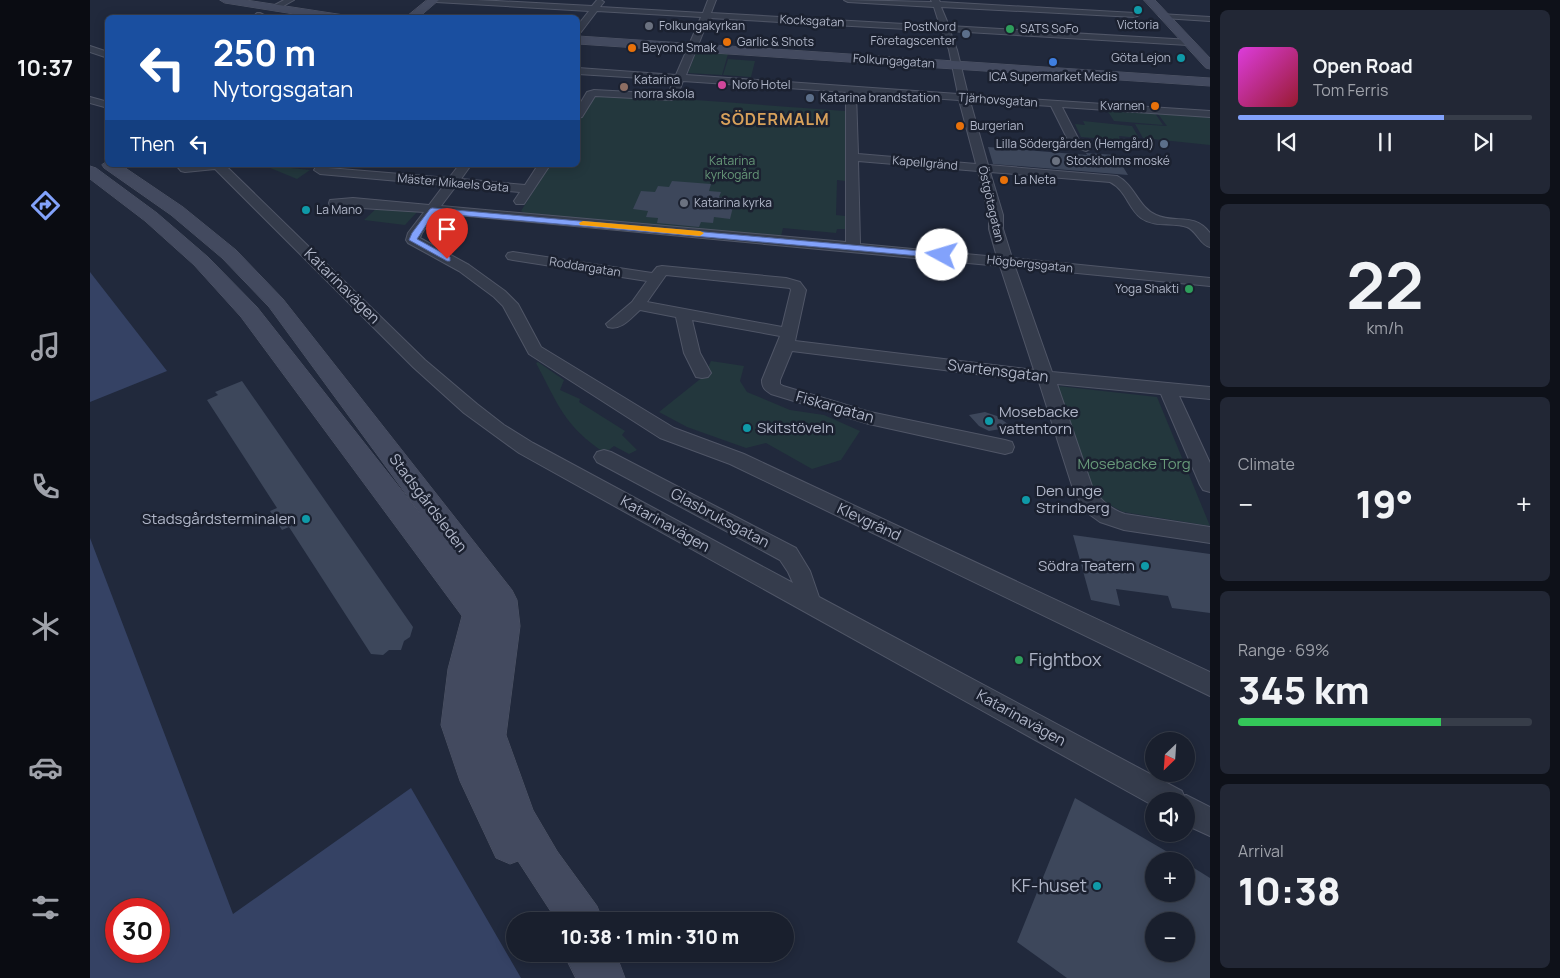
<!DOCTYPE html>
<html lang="en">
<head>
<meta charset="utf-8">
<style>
  body { margin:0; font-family:Manrope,sans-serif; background:#222735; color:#f1f3f6; height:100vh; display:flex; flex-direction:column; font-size:19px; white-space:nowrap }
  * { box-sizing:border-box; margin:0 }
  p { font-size:16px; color:#9fa2aa }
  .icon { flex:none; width:28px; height:28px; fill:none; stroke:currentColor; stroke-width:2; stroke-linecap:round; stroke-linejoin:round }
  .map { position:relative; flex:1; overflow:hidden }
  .drawer { display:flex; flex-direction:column; gap:10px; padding:10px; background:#0e1119; width:350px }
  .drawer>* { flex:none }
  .top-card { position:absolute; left:15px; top:15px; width:475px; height:152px; border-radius:8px; box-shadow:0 2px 12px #0003,0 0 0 1px #373d49; background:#1a4fa0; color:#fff; overflow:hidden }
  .needle { width:32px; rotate:205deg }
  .buttons { position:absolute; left:1055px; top:732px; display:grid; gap:10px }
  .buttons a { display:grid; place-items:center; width:50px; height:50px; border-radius:50%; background:#191f2d; box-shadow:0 2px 12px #0003,0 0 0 1px #373d49; font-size:25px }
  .speed { position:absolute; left:15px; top:898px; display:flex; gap:10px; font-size:25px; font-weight:700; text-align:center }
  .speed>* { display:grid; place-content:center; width:65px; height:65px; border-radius:50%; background:#191f2d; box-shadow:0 2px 12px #0003,0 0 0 1px #373d49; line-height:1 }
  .speed .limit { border:8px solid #d22; background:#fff; color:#111 }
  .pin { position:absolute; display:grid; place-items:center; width:42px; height:42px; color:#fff; margin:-51px -21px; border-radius:50% 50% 50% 0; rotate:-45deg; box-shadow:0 0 5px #0007 }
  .pin .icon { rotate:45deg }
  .me { position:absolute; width:55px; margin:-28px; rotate:276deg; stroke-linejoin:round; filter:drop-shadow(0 0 4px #0008) }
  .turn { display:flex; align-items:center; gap:18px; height:105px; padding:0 25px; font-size:22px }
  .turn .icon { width:65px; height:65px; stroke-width:2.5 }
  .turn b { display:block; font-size:35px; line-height:42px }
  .then { display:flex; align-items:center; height:48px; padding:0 25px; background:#0003; gap:10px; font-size:19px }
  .big { font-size:38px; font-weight:800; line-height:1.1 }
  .drawer .tile { flex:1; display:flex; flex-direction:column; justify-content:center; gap:8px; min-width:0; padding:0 18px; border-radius:8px; background:#222735 }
  .drawer .dial { align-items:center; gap:0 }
  .dial b { font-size:65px; line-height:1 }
  .song { display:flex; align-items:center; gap:15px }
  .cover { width:60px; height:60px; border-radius:8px; background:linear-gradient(135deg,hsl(300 70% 55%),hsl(350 70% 35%)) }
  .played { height:5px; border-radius:2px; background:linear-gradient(90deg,#82a2fb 70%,#373d49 70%) }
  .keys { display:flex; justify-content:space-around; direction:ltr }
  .heat { display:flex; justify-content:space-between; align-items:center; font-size:28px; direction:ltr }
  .charge { height:8px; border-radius:4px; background:linear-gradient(90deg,#34c759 69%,#373d49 0) }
  .trip { position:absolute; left:416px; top:912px; width:288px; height:50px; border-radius:25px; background:#191f2d; box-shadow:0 2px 12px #0003,0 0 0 1px #373d49; font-weight:800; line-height:50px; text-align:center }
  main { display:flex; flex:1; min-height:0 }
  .menu { display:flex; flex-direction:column; width:90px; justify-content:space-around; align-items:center; background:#0a0c12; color:#9fa2aa }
  .menu .icon { width:35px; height:35px }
  .menu .current { color:#82a2fb }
  .menu b { font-size:22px; color:#f1f3f6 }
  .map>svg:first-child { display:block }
  .green { fill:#23373d }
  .water { fill:#354264; fill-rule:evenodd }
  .building { fill:#3d475b; fill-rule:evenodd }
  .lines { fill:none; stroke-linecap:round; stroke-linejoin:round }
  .street-casing { stroke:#505667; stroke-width:2 }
  .secondary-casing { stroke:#505667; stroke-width:1 }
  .street { fill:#353c4c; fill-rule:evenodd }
  .secondary { fill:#434a5f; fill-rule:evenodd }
  .route { fill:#82a2fb; stroke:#5469a3 }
  .slow { fill:#f59e0b }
  .culture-dot { fill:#0f9aa8; stroke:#1b2130; stroke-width:2 }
  .worship-dot { fill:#6b7280; stroke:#1b2130; stroke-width:2 }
  .leisure-dot { fill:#2e9e5b; stroke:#1b2130; stroke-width:2 }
  .service-dot { fill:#5c6f8a; stroke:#1b2130; stroke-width:2 }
  .food-dot { fill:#e8710a; stroke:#1b2130; stroke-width:2 }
  .shop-dot { fill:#3f7fe0; stroke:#1b2130; stroke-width:2 }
  .hotel-dot { fill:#d1479c; stroke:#1b2130; stroke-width:2 }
  .education-dot { fill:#8d6e63; stroke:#1b2130; stroke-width:2 }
  .labels { text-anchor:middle; stroke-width:5; stroke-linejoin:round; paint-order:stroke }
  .far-street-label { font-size:12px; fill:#b0b6c8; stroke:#1b2130 }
  .far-poi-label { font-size:12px; fill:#b0b6c8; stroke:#1b2130; text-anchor:start }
  .far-park-label { font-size:12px; fill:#679979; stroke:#1b2130 }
  .street-label { font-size:15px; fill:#b0b6c8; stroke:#1b2130 }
  .poi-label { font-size:15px; fill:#b0b6c8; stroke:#1b2130; text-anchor:start }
  .park-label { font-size:15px; fill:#679979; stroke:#1b2130 }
  .far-district-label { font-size:16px; font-weight:bold; letter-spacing:1px; fill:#d8a15b; stroke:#1b2130 }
  .near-poi-label { font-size:18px; fill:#b0b6c8; stroke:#1b2130; text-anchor:start }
</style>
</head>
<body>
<main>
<nav class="menu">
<b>10:37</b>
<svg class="icon current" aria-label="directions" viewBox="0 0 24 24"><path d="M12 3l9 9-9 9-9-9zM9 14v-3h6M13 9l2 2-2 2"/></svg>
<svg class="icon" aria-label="music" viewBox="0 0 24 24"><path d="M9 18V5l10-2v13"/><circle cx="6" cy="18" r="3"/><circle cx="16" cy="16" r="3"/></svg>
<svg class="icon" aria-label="phone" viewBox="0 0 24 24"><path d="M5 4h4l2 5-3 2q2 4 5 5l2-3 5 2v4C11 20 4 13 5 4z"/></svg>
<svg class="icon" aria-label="climate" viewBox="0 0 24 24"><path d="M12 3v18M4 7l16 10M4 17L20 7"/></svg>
<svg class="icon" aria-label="car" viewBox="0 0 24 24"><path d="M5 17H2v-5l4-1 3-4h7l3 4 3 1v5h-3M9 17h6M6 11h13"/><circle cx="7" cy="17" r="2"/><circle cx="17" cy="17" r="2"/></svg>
<svg class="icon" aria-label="filters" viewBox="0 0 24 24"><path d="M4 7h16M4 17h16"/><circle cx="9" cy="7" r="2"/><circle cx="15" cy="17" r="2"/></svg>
</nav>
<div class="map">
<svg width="1120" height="978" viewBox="0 0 1120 978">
  <rect width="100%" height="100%" fill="#21293c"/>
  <!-- green -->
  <path class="green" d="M606,52L638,54L632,75L598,73Z
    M638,59L665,61L661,77L633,75Z
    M509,93L755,111V181L747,180L746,215L755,216V229H747L746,233L693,228L691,236L434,213L431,211L460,165H488V123L506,94Z
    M1017,110L1065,113L1073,125L1024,121Z
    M1068,114L1120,117V145L1053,138L1045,124L1077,126Z
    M993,121L1042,126L1049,138L1029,136L1030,140L991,137L985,124L995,125Z
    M173,165H204L201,168L220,170L207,179Z
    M288,207L328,211L315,225L274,220Z
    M621,361L654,366L650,381L657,392L700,410L734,415L770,431L751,460L722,469L676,443L656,448L597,427L569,412L614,376Z
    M448,362L474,380L470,390L490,399L489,402L535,431L532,435L547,450L539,454L524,446L515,453C474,426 468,404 446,363Z
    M968,386L1067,397L1120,526L1033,512L1016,503L1004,491Z"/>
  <!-- water -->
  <path class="water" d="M0,272L77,371L0,402Z
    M0,538L143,914L321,788L431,978H0ZM26,909H69V951H26Z"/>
  <!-- building -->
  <path class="building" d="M898,147L997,155L996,153L1026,155L1038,175L903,164Z
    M582,181L621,184L619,191L631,192L629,197L645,199L640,219L624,217L623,223L611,222L609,227L567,223L568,218L556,217L558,211L543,209L551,191L565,192L568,186L579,187Z
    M152,381L323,627L320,637L314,641L311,650H299L293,655L281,654L199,527L192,530L180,511L187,508L117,400L128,395L125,392Z
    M895,412L907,416L922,427L899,431L889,426L879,415Z
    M983,535L1120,554V613L1082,608L1078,596L1026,589L1030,606L1001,600Z
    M985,798L1093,861H1064V894H1096V863L1120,878V978H977L927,942ZM1064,921H1096V954H1064Z"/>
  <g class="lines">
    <!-- street casing -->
    <g class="street-casing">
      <path id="street" d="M194,0H204L188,9L181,7Z
        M342,0H387L502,6L507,0H511L514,2L510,7L613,13L618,0H626L621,13L850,26L844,7L758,2L754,0L842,2L841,0H849L850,2L1045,13L1049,15L1045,17L851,7L859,26L1101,40L1102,42L1098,45L860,31L867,50L878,95L1120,111V117L972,107L990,142L1002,148L996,151L981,146L961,106L880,101L898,165L1027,176C1045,185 1048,207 1066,215C1086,224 1104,212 1120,233V247C1110,245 1107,231 1097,227C1082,222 1065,228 1051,218C1038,208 1036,190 1020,182L900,172L913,215V229L922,258L1120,278V286L925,267L962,372L1120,387V399L1089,396L1120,463V492L1113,490L1110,485L1071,394L967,384L1003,489C1012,501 1020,509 1035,514L1120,527V543L1034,530L1010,522L999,514L984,492L949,382L702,351L690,380V384L693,386L780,412L915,440L922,442L924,447L922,452L915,454L779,424L681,394C675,390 672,388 672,380L690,336L602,320L610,353L621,373L618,377L612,378L606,377L594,353L586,317L550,310C541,318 531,331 518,327L516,324L542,302L557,281L423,260L418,259L416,256L418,253L423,252L562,273L567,267L572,266L696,278L710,282L716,290L705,341L944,370L910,266L346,213L332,233L330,238L379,265L415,291L428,304L451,347L584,428L654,454L1120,672V696L640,464L570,438L439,354L413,306L404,297L369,271L318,243L316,240L318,233L334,212L240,206L239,203L240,200L263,198L339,205L354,185L230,174L224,170L226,167L359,178L369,165H381L371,179L435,185L448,165H460L434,204H426L424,201L430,192L366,186L351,206L756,242V92L593,81L587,97L582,100L505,96L492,117L488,118V107L497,92L504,90L578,94L584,80L488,74V68L586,75L611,17L507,11L491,32L488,33V25L499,11L346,2ZM619,18L852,31L859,50L868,94L596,75ZM766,93L869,100L886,164L768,154ZM768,161L888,171L899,215V229L907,257L770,244ZM576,275L700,288L701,290L692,327L557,302Z
        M167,13H170L174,15L172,18H162Z
        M1070,14L1120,17V21L1073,18L1069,16Z
        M0,46L18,52V58L0,52Z
        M0,97L18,102V108L0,103Z
        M86,165H135L335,360L387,404L414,425L443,443L703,583L698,572L690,560L507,462L504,457L507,452L514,450L521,452L706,548L720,571L729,597L1092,791L1094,796L1096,795L1120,807V836L1096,825V801H1064V806L429,453L374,413L323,367L125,169L95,172L91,171Z"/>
    </g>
    <!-- secondary casing -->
    <g class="secondary-casing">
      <path id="secondary" d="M130,0H156L254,15L259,18H229L135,3Z
        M337,0H349L328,18H315Z
        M1054,0H1065L1120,58V69L1116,68Z
        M488,36L1120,78V86L488,44Z
        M18,161V165H31L93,207L146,250L193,299L422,590L427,600L430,626L416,735L443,810L467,851L507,906L513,921H467L428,861L420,864L406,858L370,781L351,725L358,669L372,616L151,317L104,265L55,221L0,179V166L6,168L67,213L118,257L167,307L332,516L179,307L132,258L81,215L14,168L12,165Z
        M474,954H523L529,962L535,978H486Z"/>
    </g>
    <!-- street -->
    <use href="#street" class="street"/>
    <!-- secondary -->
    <use href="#secondary" class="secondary"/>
  </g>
  <!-- route -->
  <path class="route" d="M342,208L852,253L856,255L852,258L344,213L327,239L360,257V261H357L319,240L322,233L340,209Z"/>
  <!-- slow -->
  <path class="slow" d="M493,221L610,231L614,233L610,236L490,225L489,223Z"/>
  <!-- markers -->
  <g class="culture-dot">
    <circle cx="1048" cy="10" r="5"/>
    <circle cx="1091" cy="58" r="5"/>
    <circle cx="216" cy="210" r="5"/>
    <circle cx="899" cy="421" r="5"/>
    <circle cx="657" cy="428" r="5"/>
    <circle cx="936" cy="500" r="5"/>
    <circle cx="216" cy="519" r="5"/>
    <circle cx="1055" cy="566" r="5"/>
    <circle cx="1007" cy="886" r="5"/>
  </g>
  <g class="worship-dot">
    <circle cx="559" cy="26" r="5"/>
    <circle cx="966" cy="161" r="5"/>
    <circle cx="594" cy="203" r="5"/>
  </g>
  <g class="leisure-dot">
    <circle cx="920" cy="29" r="5"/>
    <circle cx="1099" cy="289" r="5"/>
    <circle cx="929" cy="660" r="5"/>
  </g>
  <g class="service-dot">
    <circle cx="876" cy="34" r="5"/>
    <circle cx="720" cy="98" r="5"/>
    <circle cx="1074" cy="144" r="5"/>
  </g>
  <g class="food-dot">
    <circle cx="637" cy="42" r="5"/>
    <circle cx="542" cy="48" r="5"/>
    <circle cx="1065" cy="106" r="5"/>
    <circle cx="870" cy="126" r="5"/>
    <circle cx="914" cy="180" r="5"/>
  </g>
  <circle class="shop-dot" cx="963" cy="62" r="5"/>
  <circle class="hotel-dot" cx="632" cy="85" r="5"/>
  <circle class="education-dot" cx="534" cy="87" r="5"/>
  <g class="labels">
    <!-- far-street labels -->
    <g class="far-street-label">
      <text transform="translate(722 21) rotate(3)" y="4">Kocksgatan</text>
      <text transform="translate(804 61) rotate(4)" y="4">Folkungagatan</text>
      <text transform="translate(908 100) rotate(4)" y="4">Tjärhovsgatan</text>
      <text transform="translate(835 163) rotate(5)" y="4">Kapellgränd</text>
      <text transform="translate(363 183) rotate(5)" y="4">Mäster Mikaels Gata</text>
      <text transform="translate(901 204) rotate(77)" y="4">Östgötagatan</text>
      <text transform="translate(940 264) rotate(6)" y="4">Högbergsgatan</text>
      <text transform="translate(495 267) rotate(9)" y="4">Roddargatan</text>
    </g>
    <!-- far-poi labels -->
    <g class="far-poi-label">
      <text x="1048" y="29" text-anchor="middle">Victoria</text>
      <text x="569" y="30">Folkungakyrkan</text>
      <text x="866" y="31" text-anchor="end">PostNord<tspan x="866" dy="14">Företagscenter</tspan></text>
      <text x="930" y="33">SATS SoFo</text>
      <text x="647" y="46">Garlic &amp; Shots</text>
      <text x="552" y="52">Beyond Smak</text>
      <text x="1081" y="62" text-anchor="end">Göta Lejon</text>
      <text x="963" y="81" text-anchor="middle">ICA Supermarket Medis</text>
      <text x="544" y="84">Katarina<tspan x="544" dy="14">norra skola</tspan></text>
      <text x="642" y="89">Nofo Hotel</text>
      <text x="730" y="102">Katarina brandstation</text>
      <text x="1055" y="110" text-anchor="end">Kvarnen</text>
      <text x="880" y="130">Burgerian</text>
      <text x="1064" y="148" text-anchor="end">Lilla Södergården (Hemgård)</text>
      <text x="976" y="165">Stockholms moské</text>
      <text x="924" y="184">La Neta</text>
      <text x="604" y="207">Katarina kyrka</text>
      <text x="226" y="214">La Mano</text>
      <text x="1089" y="293" text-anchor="end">Yoga Shakti</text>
    </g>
    <!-- far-park labels -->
    <g class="far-park-label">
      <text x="642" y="165">Katarina<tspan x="642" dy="14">kyrkogård</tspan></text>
    </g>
    <!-- street labels -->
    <g class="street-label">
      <text transform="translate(252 286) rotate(45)" y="5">Katarinavägen</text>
      <text transform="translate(908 371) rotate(7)" y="5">Svartensgatan</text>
      <text transform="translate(745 407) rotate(16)" y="5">Fiskargatan</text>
      <text transform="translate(338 503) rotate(53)" y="5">Stadsgårdsleden</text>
      <text transform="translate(630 518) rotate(28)" y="5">Glasbruksgatan</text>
      <text transform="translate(779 522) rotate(25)" y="5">Klevgränd</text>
      <text transform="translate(575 524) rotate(29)" y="5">Katarinavägen</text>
      <text transform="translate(931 718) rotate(29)" y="5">Katarinavägen</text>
    </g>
    <!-- poi labels -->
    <g class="poi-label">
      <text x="909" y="417">Mosebacke<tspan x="909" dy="17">vattentorn</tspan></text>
      <text x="667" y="433">Skitstöveln</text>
      <text x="946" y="496">Den unge<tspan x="946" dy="17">Strindberg</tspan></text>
      <text x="206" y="524" text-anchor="end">Stadsgårdsterminalen</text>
      <text x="1045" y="571" text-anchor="end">Södra Teatern</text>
    </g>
    <!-- park labels -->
    <g class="park-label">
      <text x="1044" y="469">Mosebacke Torg</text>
    </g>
    <!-- far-district labels -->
    <g class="far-district-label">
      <text x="685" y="125">SÖDERMALM</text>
    </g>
    <!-- near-poi labels -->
    <g class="near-poi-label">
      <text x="939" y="666">Fightbox</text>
      <text x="997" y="892" text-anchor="end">KF-huset</text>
    </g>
  </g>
</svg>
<div class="buttons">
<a><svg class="needle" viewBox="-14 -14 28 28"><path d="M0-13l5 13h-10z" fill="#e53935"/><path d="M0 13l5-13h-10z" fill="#9fa2aa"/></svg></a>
<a><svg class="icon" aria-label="sound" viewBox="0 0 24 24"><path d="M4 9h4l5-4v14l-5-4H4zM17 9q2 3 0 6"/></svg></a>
<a>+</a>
<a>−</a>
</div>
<div class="speed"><div class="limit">30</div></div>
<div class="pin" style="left:357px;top:259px;background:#d93025"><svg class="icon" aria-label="arrive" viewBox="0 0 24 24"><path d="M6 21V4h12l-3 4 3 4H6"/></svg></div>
<svg class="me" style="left:852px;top:255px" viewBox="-20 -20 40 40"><circle r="19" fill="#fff"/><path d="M0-13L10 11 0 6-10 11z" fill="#82a2fb"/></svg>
<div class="trip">10:38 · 1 min · 310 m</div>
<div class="top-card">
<div class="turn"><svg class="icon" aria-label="left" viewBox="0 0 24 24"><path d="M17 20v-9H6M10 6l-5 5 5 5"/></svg><div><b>250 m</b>Nytorgsgatan</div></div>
<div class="then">Then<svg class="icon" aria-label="left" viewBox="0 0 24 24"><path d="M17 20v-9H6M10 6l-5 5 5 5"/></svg></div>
</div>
</div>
<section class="drawer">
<div class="tile">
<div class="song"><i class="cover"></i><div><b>Open Road</b><p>Tom Ferris</p></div></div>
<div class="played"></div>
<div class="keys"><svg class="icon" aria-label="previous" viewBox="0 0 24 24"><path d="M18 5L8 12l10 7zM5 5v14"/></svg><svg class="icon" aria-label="pause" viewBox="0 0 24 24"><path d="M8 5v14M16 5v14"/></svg><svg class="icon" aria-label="next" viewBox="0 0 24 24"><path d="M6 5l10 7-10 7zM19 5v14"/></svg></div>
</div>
<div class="tile dial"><b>22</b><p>km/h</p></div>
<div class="tile"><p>Climate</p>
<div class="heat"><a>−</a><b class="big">19°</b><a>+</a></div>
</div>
<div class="tile"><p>Range · 69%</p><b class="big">345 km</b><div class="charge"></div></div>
<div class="tile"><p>Arrival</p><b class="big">10:38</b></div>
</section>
</main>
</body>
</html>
